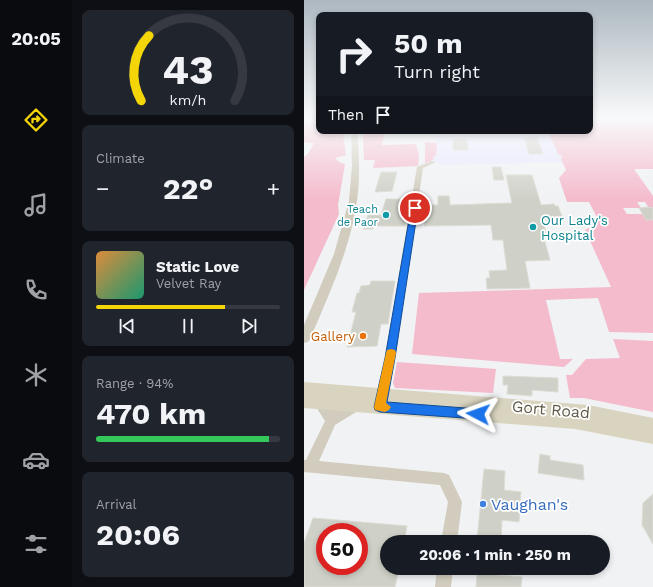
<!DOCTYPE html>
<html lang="en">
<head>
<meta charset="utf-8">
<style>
  body { margin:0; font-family:"Work Sans",sans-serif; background:#20242c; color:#f1f3f6; height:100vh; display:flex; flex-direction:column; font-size:15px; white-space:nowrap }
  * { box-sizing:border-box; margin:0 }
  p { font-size:13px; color:#9ea1a6 }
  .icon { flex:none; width:22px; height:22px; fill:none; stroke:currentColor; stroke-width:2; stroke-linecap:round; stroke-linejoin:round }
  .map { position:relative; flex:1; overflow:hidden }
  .side { display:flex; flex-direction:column; gap:10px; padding:10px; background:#0d0f14; width:232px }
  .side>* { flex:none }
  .top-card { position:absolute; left:12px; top:12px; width:277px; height:122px; border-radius:8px; box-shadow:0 2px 6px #0003; background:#171b24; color:#f1f3f6; overflow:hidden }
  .speed { position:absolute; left:12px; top:523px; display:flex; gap:8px; font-size:20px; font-weight:700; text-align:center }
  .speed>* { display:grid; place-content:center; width:52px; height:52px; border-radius:50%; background:#171b24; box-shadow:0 2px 6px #0003; line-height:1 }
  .speed .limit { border:6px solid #d22; background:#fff; color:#111 }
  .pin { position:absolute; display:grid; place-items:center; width:34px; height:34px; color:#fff; margin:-17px; border:2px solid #fff; border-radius:50%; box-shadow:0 1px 4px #0007 }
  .me { position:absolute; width:44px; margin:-22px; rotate:274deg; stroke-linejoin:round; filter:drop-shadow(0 0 3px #0008) }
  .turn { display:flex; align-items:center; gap:14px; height:84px; padding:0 12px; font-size:18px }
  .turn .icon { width:52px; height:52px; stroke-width:2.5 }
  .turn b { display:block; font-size:28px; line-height:34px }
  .then { display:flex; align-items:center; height:38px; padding:0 12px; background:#0003; gap:8px; font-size:15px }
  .big { font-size:30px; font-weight:700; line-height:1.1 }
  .side .tile { flex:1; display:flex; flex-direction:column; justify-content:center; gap:6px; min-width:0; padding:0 14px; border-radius:8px; background:#20242c }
  .side .dial { align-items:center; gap:0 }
  .dial svg { height:104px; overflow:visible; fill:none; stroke:#363941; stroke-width:7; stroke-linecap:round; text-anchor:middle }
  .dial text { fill:#f1f3f6; stroke:none }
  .song { display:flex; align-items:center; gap:12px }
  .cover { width:48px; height:48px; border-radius:6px; background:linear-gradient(135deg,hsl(30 70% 55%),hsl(160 70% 35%)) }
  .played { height:4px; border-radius:2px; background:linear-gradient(90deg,#f4d608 70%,#363941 70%) }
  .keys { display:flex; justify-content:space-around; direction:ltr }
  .heat { display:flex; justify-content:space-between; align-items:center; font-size:22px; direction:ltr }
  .charge { height:6px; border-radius:3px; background:linear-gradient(90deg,#34c759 94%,#363941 0) }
  .trip { position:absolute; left:76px; top:535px; width:230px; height:40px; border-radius:20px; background:#171b24; box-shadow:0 2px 6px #0003; font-weight:700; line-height:40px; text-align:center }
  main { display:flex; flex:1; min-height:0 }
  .tab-bar { display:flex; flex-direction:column; width:72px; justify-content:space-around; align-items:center; background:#090b0e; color:#9ea1a6 }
  .tab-bar .icon { width:28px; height:28px }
  .tab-bar .active { color:#f4d608 }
  .tab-bar b { font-size:18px; color:#f1f3f6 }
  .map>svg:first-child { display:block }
  .commercial { fill:#e9e9fe }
  .green { fill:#f4bbcd }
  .building { fill:#cfd0c7; stroke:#dcdcd4; fill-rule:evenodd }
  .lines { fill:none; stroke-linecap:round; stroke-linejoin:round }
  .minor { fill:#d1ccbd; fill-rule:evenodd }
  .tertiary { fill:#d1ccbd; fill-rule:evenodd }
  .secondary { fill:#d9d4bf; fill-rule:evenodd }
  .route { fill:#1a73e8; stroke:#114b97 }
  .slow { fill:#f59e0b }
  .culture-dot { fill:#0f9aa8; stroke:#fff; stroke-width:1.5 }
  .food-dot { fill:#e8710a; stroke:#fff; stroke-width:1.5 }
  .shop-dot { fill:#3f7fe0; stroke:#fff; stroke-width:1.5 }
  .labels { text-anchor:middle; stroke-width:3.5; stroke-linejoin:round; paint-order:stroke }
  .far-culture-label { font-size:11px; fill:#0d838f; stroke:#fff; text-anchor:end }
  .culture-label { font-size:13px; fill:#0d838f; stroke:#fff; text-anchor:start }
  .food-label { font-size:13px; fill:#c56008; stroke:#fff; text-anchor:end }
  .near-street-label { font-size:16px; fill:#605a46; stroke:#fff }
  .near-shop-label { font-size:16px; fill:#366cbe; stroke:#fff; text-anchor:start }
</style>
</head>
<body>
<main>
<nav class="tab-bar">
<b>20:05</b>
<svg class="icon active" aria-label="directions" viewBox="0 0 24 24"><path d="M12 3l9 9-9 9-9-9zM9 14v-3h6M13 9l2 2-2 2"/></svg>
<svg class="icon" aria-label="music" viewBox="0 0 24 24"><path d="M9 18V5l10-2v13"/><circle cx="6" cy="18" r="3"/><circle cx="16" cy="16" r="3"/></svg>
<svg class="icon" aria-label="phone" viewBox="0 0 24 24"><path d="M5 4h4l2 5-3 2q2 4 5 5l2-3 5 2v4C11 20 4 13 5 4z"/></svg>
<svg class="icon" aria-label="climate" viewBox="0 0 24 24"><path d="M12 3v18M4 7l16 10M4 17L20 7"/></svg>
<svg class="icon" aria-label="car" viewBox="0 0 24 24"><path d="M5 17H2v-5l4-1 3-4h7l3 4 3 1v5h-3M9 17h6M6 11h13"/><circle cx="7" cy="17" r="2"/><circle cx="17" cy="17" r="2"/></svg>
<svg class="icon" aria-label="filters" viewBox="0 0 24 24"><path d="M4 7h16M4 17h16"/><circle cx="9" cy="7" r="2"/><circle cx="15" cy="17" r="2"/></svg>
</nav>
<section class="side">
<div class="tile dial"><svg viewBox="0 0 100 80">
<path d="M14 69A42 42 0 1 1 86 69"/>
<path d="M14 69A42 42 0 0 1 20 19" stroke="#f4d608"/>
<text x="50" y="56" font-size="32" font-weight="700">43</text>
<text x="50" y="72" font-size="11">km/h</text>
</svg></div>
<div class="tile"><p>Climate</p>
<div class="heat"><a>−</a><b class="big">22°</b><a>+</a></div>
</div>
<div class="tile">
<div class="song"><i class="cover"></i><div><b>Static Love</b><p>Velvet Ray</p></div></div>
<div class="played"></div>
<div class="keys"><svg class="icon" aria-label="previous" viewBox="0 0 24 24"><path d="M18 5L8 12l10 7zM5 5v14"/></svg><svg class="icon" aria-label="pause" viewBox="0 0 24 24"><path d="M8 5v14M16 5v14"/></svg><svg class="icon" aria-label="next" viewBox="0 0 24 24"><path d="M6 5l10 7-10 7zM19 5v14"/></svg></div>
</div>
<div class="tile"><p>Range · 94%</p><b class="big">470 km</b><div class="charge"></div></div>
<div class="tile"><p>Arrival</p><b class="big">20:06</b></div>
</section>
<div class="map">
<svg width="349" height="587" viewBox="0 0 349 587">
  <rect width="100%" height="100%" fill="#f0f2f3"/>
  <!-- commercial -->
  <path class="commercial" d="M134,131H248L263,162L140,165L129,162V157L132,155Z"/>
  <!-- green -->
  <path class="green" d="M9,117H15V131H30V132L39,134L42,155L31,158L35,162L41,164L34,205L35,214L0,290V157L4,154L10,143L0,142V123L9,121Z
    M286,117H349V169H330L349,196V208H345L341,202H333L337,208H319L323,214H339L349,220V333L305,332L294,298L242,300L256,359H269L260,367L108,354L115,293L307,287L281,230L287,227V225L295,221L285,202H263L255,178L262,170L257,159L258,156L254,154L244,131H286Z
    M62,131H81L78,145L112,144L115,155L114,166L69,168L71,160H60L59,134Z
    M142,131H236V132L231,133L147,134H144Z
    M121,142L133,143L132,155L129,157V160L121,163Z
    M309,339L349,341V412L280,398H266L262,375H268L282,359L316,358Z
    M93,362L192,369L189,393L91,388L89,383Z"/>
  <!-- building -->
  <path class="building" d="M233,137L239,154H225L220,138Z
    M149,139H163L164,150H149Z
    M188,167H197L200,180H190Z
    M77,172H93L88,191L71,192Z
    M202,175H228L237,205L250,204L251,206H254L259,219H238L243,235H239L246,260L221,261L226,288L183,289L182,278H186L185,271L203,270L199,240H189L187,225L120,226L121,215H114L115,205H134V196H145L146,205L208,203Z
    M82,199H105L101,226H70L69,229H59L64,215H77Z
    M344,207L349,208V220H342L335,208Z
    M67,281H91L84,324H77L73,346L43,347L52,312H48L53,293H55L57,286L66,285Z
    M199,376L254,378V392L228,390V396L203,394L204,385H199Z
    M236,454L246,456V460L279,465L280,480L234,473Z
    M180,469L201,471L200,490L217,492L215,522L198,520L197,542L173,540Z
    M349,494V544L338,525L339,503Z
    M9,518L103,526L100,542H83V568H95L91,587H0V543ZM21,532H55V566H21Z
    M173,573L218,577L217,587H172Z"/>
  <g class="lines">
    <!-- minor -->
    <path class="minor" d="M127,161L132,162L119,168L91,358L83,399L81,402L77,404L73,402L71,399L81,358L113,167Z
      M36,395L40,397L42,400L38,409L53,401L57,403L59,406L57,409L31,425L15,461L140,473L145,475L158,502L153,542H137L144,502L136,485L0,472V460H2L21,421L9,402L11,399C20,396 22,403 26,409L32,397Z
      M133,568H149L147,587H131Z"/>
    <!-- tertiary -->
    <path class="tertiary" d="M47,131H53C55,151 56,172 54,192C49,243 26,292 6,339L4,342L0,343V325L30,254L45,201L48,166Z"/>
    <!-- secondary -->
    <path class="secondary" d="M0,382L284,405L349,418V444L271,429L0,408Z"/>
  </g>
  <!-- sky -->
  <linearGradient id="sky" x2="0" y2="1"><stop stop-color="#adb8c0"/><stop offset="0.59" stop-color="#f8f9fa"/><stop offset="1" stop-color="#f8f9fa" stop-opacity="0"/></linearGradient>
  <rect width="349" height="199" fill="url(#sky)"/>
  <!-- route -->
  <path class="route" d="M111,206L114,208L91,358L83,402L174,409L179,411L181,414L179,418L174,419L76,412L71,410L70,407L81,358L107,208Z"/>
  <!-- slow -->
  <path class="slow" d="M87,349L91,350L92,353L82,403L87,407L85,410L81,412L71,410L70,407L82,353L83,350Z"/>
  <!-- markers -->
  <g class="culture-dot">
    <circle cx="82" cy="215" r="4"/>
    <circle cx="229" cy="227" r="4"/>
  </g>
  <circle class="food-dot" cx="59" cy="336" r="4"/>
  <circle class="shop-dot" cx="179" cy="504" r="4"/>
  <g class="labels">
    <!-- far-culture labels -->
    <g class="far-culture-label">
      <text x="74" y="213">Teach<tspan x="74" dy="13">de Paor</tspan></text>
    </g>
    <!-- culture labels -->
    <g class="culture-label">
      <text x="237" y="225">Our Lady's<tspan x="237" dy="15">Hospital</tspan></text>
    </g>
    <!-- food labels -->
    <g class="food-label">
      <text x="51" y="341">Gallery</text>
    </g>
    <!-- near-street labels -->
    <g class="near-street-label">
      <text transform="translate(247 409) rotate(5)" y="6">Gort Road</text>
    </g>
    <!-- near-shop labels -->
    <g class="near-shop-label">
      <text x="187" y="510">Vaughan's</text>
    </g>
  </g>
</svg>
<div class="speed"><div class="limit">50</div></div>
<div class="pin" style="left:111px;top:208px;background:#d93025"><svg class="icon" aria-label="arrive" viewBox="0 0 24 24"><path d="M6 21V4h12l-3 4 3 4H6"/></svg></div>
<svg class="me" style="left:174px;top:414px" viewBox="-20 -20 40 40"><path d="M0-17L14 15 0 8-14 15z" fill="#1a73e8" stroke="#fff" stroke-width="4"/></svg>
<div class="trip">20:06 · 1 min · 250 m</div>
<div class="top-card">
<div class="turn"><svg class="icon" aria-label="right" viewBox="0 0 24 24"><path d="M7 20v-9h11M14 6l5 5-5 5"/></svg><div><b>50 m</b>Turn right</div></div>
<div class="then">Then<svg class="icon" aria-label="arrive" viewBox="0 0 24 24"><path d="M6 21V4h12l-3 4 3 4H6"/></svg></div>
</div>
</div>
</main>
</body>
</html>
